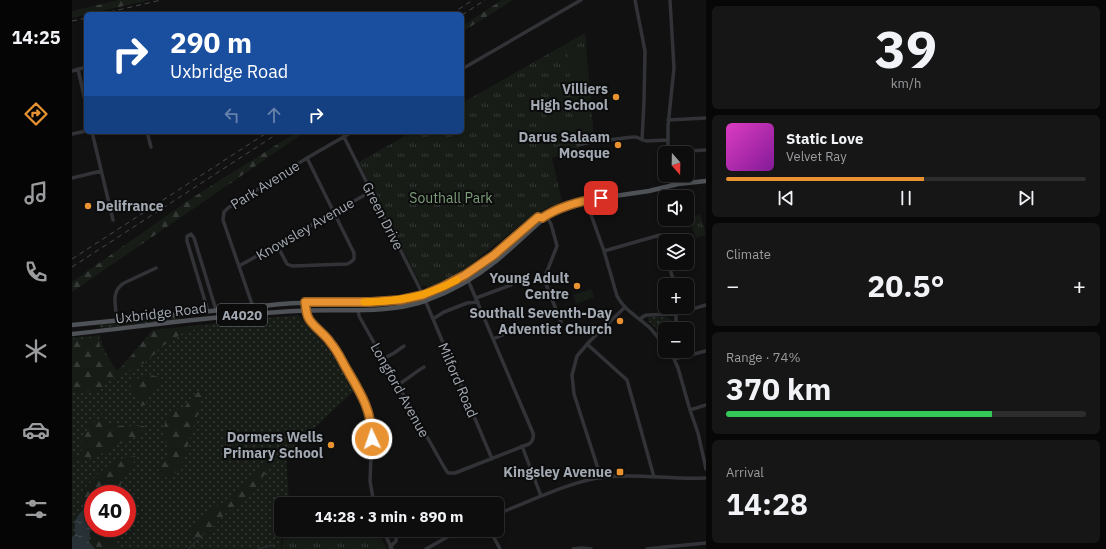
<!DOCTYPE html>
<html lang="en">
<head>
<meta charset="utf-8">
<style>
  body { margin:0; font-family:"IBM Plex Sans",sans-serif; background:#161617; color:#f1f3f6; height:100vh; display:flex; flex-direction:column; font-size:15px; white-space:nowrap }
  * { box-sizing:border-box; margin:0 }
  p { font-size:13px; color:#9a9c9e }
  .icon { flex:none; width:22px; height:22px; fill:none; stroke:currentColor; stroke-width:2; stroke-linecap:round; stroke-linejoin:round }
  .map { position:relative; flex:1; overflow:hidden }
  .details { display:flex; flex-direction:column; gap:6px; padding:6px; background:#070708; width:400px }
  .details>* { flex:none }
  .guide { position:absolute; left:12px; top:12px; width:380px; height:122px; border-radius:6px; box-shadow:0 2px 6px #0003,0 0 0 1px #2d2d2e; background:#1a4fa0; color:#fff; overflow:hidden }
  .needle { width:26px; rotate:160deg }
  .buttons { position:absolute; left:586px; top:146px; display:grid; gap:8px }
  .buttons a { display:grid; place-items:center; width:36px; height:36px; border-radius:6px; background:#0d0d0e; box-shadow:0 2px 6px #0003,0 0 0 1px #2d2d2e; font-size:20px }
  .speed { position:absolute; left:12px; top:485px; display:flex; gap:8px; font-size:20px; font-weight:700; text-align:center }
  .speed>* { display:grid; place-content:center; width:52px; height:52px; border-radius:50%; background:#0d0d0e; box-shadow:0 2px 6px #0003,0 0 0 1px #2d2d2e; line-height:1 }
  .speed .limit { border:6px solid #d22; background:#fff; color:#111 }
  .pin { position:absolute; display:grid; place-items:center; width:34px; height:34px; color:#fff; margin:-17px; border-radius:8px; box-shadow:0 2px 6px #0006 }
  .me { position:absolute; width:44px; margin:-22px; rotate:357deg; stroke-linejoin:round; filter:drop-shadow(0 0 3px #0008) }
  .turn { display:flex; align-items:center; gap:14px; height:84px; padding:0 20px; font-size:18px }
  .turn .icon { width:52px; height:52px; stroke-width:2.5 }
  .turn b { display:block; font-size:28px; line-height:34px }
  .lanes { display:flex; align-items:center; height:38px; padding:0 20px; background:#0003; justify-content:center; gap:20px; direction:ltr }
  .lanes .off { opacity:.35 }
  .big { font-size:30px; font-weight:800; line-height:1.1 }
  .details .card { flex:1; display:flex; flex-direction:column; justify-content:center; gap:6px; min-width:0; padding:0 14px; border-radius:6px; background:#161617 }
  .details .dial { align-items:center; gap:0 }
  .dial b { font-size:52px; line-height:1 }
  .song { display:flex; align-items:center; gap:12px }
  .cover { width:48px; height:48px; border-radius:6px; background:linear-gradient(135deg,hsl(310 70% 55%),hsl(290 70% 35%)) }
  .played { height:4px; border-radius:2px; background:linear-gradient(90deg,#e99231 55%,#2d2d2e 55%) }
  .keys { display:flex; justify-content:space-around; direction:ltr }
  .heat { display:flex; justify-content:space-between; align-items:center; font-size:22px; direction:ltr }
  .charge { height:6px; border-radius:3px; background:linear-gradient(90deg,#34c759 74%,#2d2d2e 0) }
  .trip { position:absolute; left:202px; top:497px; width:230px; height:40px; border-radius:6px; background:#0d0d0e; box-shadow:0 2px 6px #0003,0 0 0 1px #2d2d2e; font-weight:800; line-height:40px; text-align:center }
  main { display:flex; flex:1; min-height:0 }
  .tab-bar { display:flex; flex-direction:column; width:72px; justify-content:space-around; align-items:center; background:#050506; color:#9a9c9e }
  .tab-bar .icon { width:28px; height:28px }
  .tab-bar .on { color:#e99231 }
  .tab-bar b { font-size:18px; color:#f1f3f6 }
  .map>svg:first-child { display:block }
  .grass { fill:url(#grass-dots); fill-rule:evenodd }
  .forest { fill:url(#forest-firs) }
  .park { fill:url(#park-tufts) }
  .pitch { fill:#171c17 }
  .water { fill:url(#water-ripples) }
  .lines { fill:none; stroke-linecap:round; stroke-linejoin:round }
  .stream { stroke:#283135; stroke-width:1 }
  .minor { stroke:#323337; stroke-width:3.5 }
  .major { stroke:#4e5156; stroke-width:4.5 }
  .rail { stroke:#45474c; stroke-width:1; stroke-dasharray:5 4; stroke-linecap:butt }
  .route-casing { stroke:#975f20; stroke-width:10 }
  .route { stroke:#e99231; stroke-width:7 }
  .slow { stroke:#f59e0b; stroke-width:7 }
  .poi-dot { fill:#e99231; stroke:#0c0c0d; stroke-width:1.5 }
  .labels { text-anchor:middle; stroke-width:4; stroke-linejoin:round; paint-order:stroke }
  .shield { fill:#0c0c0d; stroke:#757a80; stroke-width:1 }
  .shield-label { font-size:13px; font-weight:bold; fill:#a2a9b2 }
  .poi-label { font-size:14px; font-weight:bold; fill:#a2a9b2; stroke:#0c0c0d; text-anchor:end }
  .street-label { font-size:14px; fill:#a2a9b2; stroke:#0c0c0d }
  .park-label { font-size:14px; fill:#7c9d7a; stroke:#0c0c0d }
</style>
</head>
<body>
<main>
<nav class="tab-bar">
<b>14:25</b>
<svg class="icon on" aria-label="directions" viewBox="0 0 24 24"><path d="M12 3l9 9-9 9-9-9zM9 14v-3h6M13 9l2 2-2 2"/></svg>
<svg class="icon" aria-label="music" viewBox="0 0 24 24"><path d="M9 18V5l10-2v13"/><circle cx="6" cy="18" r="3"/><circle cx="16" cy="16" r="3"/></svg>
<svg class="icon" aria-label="phone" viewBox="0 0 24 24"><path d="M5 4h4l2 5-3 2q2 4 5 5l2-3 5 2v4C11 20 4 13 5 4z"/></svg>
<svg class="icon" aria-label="climate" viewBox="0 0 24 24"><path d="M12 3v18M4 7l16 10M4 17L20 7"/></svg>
<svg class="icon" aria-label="car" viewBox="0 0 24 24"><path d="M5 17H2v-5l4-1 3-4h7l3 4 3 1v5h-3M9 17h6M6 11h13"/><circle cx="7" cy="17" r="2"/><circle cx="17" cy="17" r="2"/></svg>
<svg class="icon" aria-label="filters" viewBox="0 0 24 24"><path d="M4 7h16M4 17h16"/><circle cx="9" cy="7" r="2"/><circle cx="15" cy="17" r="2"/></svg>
</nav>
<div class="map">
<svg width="634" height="549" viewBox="0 0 634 549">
  <defs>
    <pattern id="grass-dots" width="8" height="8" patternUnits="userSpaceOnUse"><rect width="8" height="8" fill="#171c17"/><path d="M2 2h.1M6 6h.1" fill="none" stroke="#363a36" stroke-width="1.8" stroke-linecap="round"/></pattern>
    <pattern id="forest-firs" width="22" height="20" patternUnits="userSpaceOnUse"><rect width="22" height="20" fill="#171c17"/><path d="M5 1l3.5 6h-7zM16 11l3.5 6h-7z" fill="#363a36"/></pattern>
    <pattern id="park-tufts" width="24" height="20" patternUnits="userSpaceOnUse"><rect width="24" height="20" fill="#171c17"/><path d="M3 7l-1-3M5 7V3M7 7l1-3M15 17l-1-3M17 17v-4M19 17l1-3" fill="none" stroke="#363a36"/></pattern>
    <pattern id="water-ripples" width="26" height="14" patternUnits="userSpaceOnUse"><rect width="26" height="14" fill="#283135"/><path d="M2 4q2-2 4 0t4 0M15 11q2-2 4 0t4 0" fill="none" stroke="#444c50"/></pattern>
  </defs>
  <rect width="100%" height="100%" fill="#111112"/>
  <!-- grass -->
  <path class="grass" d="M319,302L321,303L319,306L310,307H251V304Z
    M226,315L255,346L282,391L214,454L217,504H209V549H0V338L28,335C29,348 38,360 45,371L81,330ZM21,494H55V528H21Z
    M107,316L108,317L107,320L29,328L27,327V325L28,324Z
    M578,317H595L600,321L601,329H593V341L582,326L576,321V318Z"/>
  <!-- forest -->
  <path class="forest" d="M47,0H77L0,18V11Z
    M430,0H441L390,32V26Z
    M225,132H233L0,292V282L120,198Z
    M137,325L109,334L89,347L74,362L37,381C25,394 16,393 0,392V340L26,337L28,346L45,373L81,330Z
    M76,374L90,378L77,395L73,405L69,406L57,383Z
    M132,389L124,420L108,470L95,478L86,472L95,455L97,446L90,439L93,423L101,411L113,407L121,395Z
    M31,411L33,422L48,426H73L67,435L45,445L26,456L0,462V455L8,457L10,451L9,443L18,423L28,420Z
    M64,456L60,467L49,483L47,494H21V512L10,505L9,492C19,481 29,469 42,462C49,458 57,457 64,456Z
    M196,462V469L177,497L153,514L133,536L126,538L116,533L131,516L151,502L169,488L188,468Z
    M19,529L38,532L45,540L46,549H27L20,542Z"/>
  <!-- park -->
  <path class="park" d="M513,33L522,140L506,143L507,148L480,158L490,201L473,209L462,216L453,221L394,268L380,277L356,287L349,285L287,162L340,132H390V103Z
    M628,214L634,235L624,238L617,218Z
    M211,530H306L309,538L315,549H210Z"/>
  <!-- pitch -->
  <path class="pitch" d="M512,50L514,67L497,69L496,51Z
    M514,68L520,138L503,140L497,70Z
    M488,105L499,140L483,145L473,110Z
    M519,289L522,297L504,304L501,295Z"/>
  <!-- water -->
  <path class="water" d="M21,501V528L18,532L17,542L23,549H0V537L3,535C1,514 8,514 21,501Z"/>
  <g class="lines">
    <!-- stream -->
    <path class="stream" d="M116,549L133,533
      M186,549L201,545"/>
    <!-- minor -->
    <path class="minor" d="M563,0L573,51L572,101L570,140
      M6,69L14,105
      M390,69L509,0
      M0,71L14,67
      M596,120L634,118
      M20,132L41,220
      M75,132L79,147
      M0,134L14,131
      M272,137L351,295
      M506,145L519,142L561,137H564L574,141L595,140
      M596,152L634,150
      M596,153V126L602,68L598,0
      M598,175L599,185
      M0,178L29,171
      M515,200L517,209L532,251L545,296C552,310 566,317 577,327C583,333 588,340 593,347
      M474,215L479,224L485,246L472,279L489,322
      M205,245L215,264L220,266L275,264L279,262L282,259V253L235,158
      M532,251L588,235L593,252
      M596,263L603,285
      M167,266L298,192
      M404,298L439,285
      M353,300L420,459
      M233,302L236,318L238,322L251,333L260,344L289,393L296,411L300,429L298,481L302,504
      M181,307L151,220L152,212L156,208L235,158L280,132
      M286,310L287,316L372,467L376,473H383L457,444C461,441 462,438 461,433L396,280
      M136,311L115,241V236L119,234L122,238L144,310
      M361,319L372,312L395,303L406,302
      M568,319L572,316L575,315L604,314L634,305
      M45,320C44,306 38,292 52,283L84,268
      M604,329V314
      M421,339L450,327
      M515,344L555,380L582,477
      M596,351L602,359L606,368L618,410L626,433L634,469
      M604,351L602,359L634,351
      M311,359L322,353L332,346
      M325,385C335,380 343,372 352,367
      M618,410L634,405
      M450,446L469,496
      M529,478L502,394L500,375L505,356L517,342L553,307
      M425,514C459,501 496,482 532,477C566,473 600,480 634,478
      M311,530L320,549
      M418,530L428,549
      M318,547L324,541V530
      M354,549L388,530
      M501,549L509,548L519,549
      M575,549L593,547L634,543"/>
    <!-- major -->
    <path class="major" d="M0,325L209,304C244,301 280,304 315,301C325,300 335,299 345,297C376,289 408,267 431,247C443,237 454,227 466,217L470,218L491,206L515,200L577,191L606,184L634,181
      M0,334C74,326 149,315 223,311C266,308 311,315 353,301C378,292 403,278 424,261C440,248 454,234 469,221L470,218"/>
    <!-- rail -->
    <path class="rail" d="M29,14L89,0
      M379,14L401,0
      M390,15L413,0
      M0,21L14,18
      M0,259L196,132
      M0,267L208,132"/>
  </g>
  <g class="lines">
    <!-- route casing -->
    <g class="route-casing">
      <path id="route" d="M300,439C300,410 288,392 274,368C269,359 265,350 258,342C253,334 239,325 236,317C234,313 234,307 233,302H298L328,300L351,295L372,286L393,275L422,255L466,217L470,218C488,206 508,201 529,198"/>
    </g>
    <!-- route -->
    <use href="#route" class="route"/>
    <!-- slow -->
    <path class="slow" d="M292,302C328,301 353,297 385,280"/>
  </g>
  <!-- markers -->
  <g class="poi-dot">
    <circle cx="544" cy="97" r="4"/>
    <circle cx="546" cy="145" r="4"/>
    <circle cx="16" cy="206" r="4"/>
    <circle cx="505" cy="286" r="4"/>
    <circle cx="548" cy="321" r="4"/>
    <circle cx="259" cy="445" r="4"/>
    <rect x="544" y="468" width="8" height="8" rx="2"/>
  </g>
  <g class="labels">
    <!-- shield labels -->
    <rect class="shield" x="145" y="304" width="50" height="22" rx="3"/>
    <g class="shield-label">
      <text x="170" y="320">A4020</text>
    </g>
    <!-- poi labels -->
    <g class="poi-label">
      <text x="536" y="94">Villiers<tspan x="536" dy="16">High School</tspan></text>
      <text x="538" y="142">Darus Salaam<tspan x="538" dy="16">Mosque</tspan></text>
      <text x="24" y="211" text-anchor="start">Delifrance</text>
      <text x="497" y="283">Young Adult<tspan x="497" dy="16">Centre</tspan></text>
      <text x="540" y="318">Southall Seventh-Day<tspan x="540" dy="16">Adventist Church</tspan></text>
      <text x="251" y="442">Dormers Wells<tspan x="251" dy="16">Primary School</tspan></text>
      <text x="540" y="477">Kingsley Avenue</text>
    </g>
    <!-- street labels -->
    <g class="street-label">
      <text transform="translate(193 185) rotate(-32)" y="5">Park Avenue</text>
      <text transform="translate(311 216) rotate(63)" y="5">Green Drive</text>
      <text transform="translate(233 229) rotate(-30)" y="5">Knowsley Avenue</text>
      <text transform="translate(89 313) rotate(-7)" y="5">Uxbridge Road</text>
      <text transform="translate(386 380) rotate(67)" y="5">Milford Road</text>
      <text transform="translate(328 390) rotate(61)" y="5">Longford Avenue</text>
    </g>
    <!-- park labels -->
    <g class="park-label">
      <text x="379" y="203">Southall Park</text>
    </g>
  </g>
</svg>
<div class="buttons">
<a><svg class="needle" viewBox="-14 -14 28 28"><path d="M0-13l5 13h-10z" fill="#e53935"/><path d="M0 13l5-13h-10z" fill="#9a9c9e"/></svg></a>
<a><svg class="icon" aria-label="sound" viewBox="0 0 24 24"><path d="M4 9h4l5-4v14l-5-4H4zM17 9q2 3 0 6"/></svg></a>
<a><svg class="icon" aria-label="layers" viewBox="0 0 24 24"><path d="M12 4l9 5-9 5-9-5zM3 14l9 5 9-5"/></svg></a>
<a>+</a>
<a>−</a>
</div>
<div class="speed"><div class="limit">40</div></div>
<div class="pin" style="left:529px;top:198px;background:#d93025"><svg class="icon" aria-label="arrive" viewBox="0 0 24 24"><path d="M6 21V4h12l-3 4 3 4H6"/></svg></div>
<svg class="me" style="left:300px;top:439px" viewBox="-20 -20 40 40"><circle r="17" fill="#e99231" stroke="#fff" stroke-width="3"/><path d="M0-11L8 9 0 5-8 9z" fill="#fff"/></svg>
<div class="trip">14:28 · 3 min · 890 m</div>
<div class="guide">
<div class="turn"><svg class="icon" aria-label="right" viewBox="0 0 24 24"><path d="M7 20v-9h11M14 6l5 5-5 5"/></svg><div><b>290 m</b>Uxbridge Road</div></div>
<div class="lanes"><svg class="icon off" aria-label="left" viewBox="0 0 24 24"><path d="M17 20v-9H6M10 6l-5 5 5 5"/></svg><svg class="icon off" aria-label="ahead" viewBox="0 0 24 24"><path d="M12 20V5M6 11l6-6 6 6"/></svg><svg class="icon" aria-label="right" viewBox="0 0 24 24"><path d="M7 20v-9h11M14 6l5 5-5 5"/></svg></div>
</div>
</div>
<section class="details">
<div class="card dial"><b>39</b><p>km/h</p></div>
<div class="card">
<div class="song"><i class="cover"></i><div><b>Static Love</b><p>Velvet Ray</p></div></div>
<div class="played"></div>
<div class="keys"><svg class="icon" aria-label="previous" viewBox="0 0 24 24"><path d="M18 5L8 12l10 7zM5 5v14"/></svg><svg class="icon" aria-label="pause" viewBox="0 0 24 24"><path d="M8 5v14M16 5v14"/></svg><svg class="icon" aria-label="next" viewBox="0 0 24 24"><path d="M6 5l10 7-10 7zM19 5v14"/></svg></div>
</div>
<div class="card"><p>Climate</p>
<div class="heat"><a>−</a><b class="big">20.5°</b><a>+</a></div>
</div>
<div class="card"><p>Range · 74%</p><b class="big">370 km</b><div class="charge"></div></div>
<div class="card"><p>Arrival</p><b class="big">14:28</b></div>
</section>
</main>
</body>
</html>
